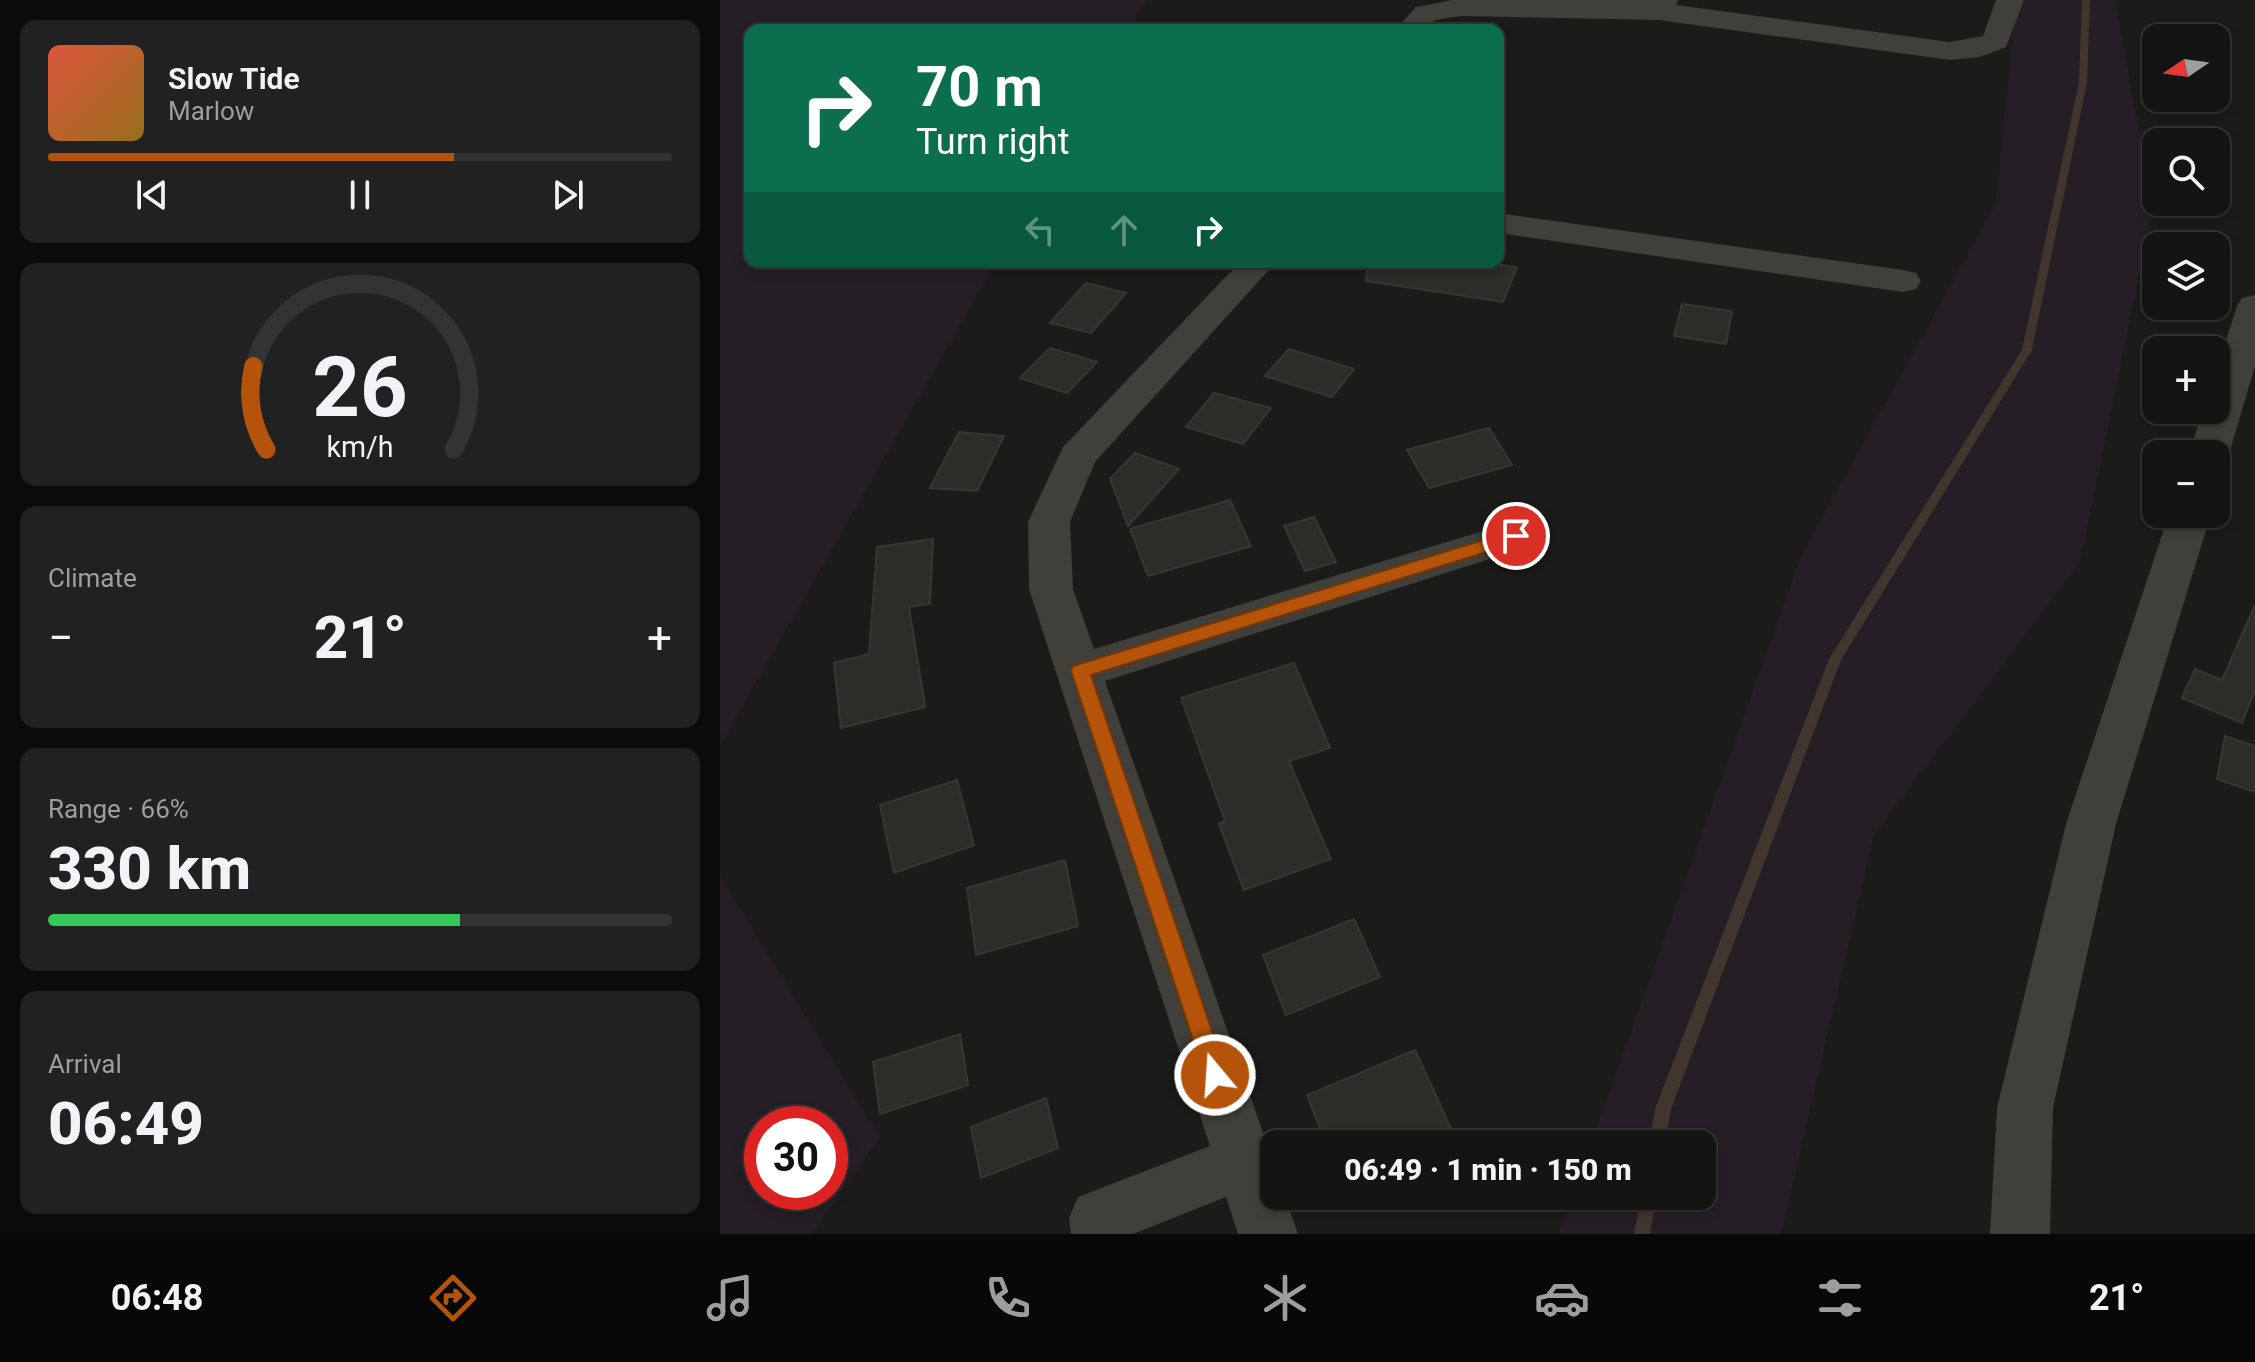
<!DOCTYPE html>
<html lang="en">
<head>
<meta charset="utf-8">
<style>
  body { margin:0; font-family:Roboto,sans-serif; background:#212121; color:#f1f3f6; height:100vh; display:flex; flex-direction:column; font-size:30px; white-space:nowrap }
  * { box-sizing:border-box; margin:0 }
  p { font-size:26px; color:#9d9ea0 }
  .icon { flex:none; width:44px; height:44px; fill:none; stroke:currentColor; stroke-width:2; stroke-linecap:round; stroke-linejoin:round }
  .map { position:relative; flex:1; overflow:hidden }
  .panel { display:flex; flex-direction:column; gap:20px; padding:20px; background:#0b0b0a; width:720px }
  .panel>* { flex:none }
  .hud { position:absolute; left:24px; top:24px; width:760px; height:244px; border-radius:16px; box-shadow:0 4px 12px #0003,0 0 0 2px #333; background:#0b6e4f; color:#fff; overflow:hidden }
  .needle { width:52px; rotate:257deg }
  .controls { position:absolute; left:1422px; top:24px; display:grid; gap:16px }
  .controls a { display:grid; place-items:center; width:88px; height:88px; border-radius:16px; background:#141413; box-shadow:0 4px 12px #0003,0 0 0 2px #333; font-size:40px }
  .speed { position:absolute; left:24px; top:1106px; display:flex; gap:16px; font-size:40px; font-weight:700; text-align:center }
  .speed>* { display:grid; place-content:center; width:104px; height:104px; border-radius:50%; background:#141413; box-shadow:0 4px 12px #0003,0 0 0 2px #333; line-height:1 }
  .speed .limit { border:12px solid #d22; background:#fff; color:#111 }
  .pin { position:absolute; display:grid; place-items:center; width:68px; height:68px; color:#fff; margin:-34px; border:4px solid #fff; border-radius:50%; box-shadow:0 2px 8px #0007 }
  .me { position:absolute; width:88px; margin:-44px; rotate:342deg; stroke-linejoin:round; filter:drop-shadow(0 0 6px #0008) }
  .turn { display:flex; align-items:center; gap:28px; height:168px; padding:0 40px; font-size:36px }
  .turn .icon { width:104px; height:104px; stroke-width:2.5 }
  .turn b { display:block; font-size:56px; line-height:68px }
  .lanes { display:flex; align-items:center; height:76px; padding:0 40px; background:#0003; justify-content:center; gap:40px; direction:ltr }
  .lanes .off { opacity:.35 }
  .big { font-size:60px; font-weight:800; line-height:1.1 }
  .panel .tile { flex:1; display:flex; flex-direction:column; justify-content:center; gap:12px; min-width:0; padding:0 28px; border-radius:16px; background:#212121 }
  .panel .dial { align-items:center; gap:0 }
  .dial svg { height:208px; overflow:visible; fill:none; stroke:#333; stroke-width:7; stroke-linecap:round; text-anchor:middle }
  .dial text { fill:#f1f3f6; stroke:none }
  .song { display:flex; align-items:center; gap:24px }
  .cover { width:96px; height:96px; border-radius:12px; background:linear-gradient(135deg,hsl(10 70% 55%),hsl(40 70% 35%)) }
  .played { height:8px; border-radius:4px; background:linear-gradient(90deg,#b45309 65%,#333 65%) }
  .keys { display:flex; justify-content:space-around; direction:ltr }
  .heat { display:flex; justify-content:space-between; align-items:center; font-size:44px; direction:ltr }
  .charge { height:12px; border-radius:6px; background:linear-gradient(90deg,#34c759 66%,#333 0) }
  .trip { position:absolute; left:540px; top:1130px; width:456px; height:80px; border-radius:16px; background:#141413; box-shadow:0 4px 12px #0003,0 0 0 2px #333; font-weight:800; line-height:80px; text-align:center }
  .dock { display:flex; height:128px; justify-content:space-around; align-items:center; background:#080808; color:#9d9ea0 }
  .dock .icon { width:56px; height:56px }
  .dock .current { color:#b45309 }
  .dock b { font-size:36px; color:#f1f3f6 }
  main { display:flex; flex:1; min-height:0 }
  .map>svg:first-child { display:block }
  .green { fill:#261e25; fill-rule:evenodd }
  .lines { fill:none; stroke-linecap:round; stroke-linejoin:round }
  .stream { fill:#40362e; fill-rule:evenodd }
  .building { fill:#2c2c29; stroke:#373732; stroke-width:2 }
  .minor { fill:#403f39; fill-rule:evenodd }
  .route { fill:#b45309; stroke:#753606; stroke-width:2 }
</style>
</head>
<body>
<main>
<section class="panel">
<div class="tile">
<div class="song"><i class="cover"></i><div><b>Slow Tide</b><p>Marlow</p></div></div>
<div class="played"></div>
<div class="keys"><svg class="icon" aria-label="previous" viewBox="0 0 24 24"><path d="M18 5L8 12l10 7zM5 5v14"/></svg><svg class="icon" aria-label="pause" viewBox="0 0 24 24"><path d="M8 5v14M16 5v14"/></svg><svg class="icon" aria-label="next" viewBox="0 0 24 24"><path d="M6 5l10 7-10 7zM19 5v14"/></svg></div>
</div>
<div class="tile dial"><svg viewBox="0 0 100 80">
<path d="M14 69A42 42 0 1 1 86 69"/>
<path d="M14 69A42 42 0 0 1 9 37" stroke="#b45309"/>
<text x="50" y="56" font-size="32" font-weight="700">26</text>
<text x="50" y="72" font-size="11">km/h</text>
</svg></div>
<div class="tile"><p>Climate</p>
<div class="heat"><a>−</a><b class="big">21°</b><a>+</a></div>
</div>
<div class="tile"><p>Range · 66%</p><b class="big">330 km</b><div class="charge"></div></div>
<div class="tile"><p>Arrival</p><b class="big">06:49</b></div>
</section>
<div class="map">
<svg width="1535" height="1234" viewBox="0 0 1535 1234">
  <rect width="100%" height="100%" fill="#1b1b19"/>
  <!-- green -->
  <path class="green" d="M0,0H426L409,30H30V262H276L0,746Z
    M1296,0H1395L1433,207L1360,562L1154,835L1061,1234H838L852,1196H982V1144H871L1082,554L1276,203Z
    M0,876L160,1138L92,1234H0ZM42,1124H110V1192H42Z"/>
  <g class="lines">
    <!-- stream -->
    <path class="stream" d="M1362,0H1370L1367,82L1312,350L1121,660L951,1109L945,1144H929L935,1109L1109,659L1302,350L1359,82Z
      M921,1196H937L930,1234H914Z"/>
  </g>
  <!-- building -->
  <path class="building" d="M648,262H759L797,267L783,302L646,281Z
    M366,283L406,293L371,333L330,323Z
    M962,304L1012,311L1006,344L954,336Z
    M330,348L377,362L347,393L300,378Z
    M569,349L634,369L612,397L545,376Z
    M494,393L551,408L523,444L466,427Z
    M769,428L792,465L709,488L687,450Z
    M239,432L284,436L257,491L210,488Z
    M415,453L459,469L408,526L390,479Z
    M510,500L531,546L428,576L410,529Z
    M594,517L616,562L585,571L564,526Z
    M213,539L210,604L189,607L205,707L121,728L114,663L149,654L157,547Z
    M1535,605V690L1522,723L1462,698L1475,669L1502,680Z
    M574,663L610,748L569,761L611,859L524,890L499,824L505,821L461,698Z
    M1505,736L1535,746V792L1497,779Z
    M237,780L254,845L174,873L160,805Z
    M345,860L358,926L256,955L247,888Z
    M634,919L660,977L566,1015L543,955Z
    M240,1034L248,1085L160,1114L153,1062Z
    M695,1050L738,1144H606L587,1095Z
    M326,1098L338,1148L261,1178L251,1127Z"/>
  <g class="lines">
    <!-- minor -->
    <path class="minor" d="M732,0H958L956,5L1230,42L1263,36L1276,0H1304L1286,47L1260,57L1230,60L939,20L741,16L715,20L705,30H675L696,7Z
      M778,213L1183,270L1196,273L1201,281L1196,289L1183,292L778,233Z
      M520,262H556L375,462L350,522L353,589L374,649L796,521L811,526L817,536L811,546L385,681L553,1161L554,1196H565L578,1234H518L506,1197L413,1234H351L349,1218L358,1197L490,1146L309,589L308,522L343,447Z
      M1535,295V366L1509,454L1503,463L1496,465V454H1469L1483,410H1496V371L1517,306L1522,298Z
      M1449,514H1491L1396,824L1333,1108L1330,1234H1270L1277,1108L1346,824Z"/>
  </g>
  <!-- route -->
  <path class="route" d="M796,530L802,532L805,536L802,541L371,675L507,1075L503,1082L495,1086L487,1082L351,671L353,666Z"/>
</svg>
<div class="controls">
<a><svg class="needle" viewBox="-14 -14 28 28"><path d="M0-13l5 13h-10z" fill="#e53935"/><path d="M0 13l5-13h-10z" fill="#9d9ea0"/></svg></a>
<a><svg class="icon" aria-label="search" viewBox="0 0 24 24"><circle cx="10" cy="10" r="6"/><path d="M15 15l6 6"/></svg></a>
<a><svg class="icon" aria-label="layers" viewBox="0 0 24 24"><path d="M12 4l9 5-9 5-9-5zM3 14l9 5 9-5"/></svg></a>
<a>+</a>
<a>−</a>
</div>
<div class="speed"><div class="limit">30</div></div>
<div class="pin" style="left:796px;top:536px;background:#d93025"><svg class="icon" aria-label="arrive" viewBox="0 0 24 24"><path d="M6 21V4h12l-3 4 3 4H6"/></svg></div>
<svg class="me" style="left:495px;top:1075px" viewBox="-20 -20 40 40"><circle r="17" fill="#b45309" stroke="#fff" stroke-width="3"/><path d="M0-11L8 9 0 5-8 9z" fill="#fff"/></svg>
<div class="trip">06:49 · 1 min · 150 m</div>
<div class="hud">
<div class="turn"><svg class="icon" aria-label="right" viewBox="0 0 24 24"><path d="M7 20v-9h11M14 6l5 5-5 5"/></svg><div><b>70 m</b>Turn right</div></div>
<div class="lanes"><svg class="icon off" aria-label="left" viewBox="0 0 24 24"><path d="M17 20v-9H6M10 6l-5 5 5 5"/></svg><svg class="icon off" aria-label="ahead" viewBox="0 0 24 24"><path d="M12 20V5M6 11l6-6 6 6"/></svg><svg class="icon" aria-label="right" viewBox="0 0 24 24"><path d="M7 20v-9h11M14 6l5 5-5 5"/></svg></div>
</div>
</div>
</main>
<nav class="dock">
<b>06:48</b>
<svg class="icon current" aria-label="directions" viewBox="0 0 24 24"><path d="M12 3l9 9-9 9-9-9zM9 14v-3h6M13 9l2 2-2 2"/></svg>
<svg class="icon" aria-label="music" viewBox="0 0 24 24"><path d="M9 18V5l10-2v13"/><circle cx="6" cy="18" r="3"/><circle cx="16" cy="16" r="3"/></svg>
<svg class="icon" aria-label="phone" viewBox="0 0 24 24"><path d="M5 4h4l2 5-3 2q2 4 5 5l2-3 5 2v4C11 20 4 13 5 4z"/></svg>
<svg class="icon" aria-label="climate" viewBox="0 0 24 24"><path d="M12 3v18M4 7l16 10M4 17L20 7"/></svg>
<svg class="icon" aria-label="car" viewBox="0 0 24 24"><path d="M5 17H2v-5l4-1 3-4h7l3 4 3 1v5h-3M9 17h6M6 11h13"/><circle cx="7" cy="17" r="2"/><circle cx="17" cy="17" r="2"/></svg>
<svg class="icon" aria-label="filters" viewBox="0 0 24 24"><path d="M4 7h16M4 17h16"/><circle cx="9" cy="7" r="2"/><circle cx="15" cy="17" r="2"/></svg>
<b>21°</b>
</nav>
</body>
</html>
